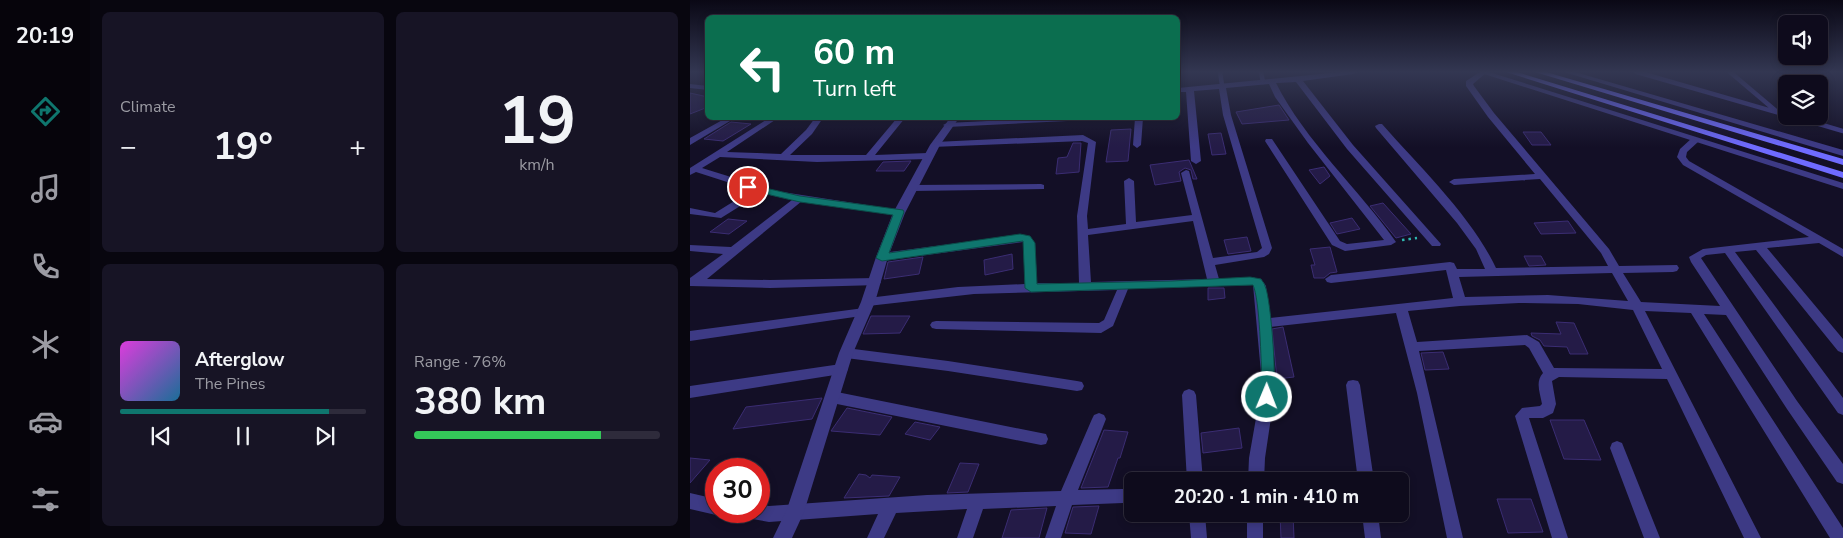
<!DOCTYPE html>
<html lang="en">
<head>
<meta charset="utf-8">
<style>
  body { margin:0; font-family:"Nunito Sans",sans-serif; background:#171425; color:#f1f3f6; height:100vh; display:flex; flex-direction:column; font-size:19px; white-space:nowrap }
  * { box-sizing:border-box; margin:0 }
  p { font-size:16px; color:#9b9ba3 }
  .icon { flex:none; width:28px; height:28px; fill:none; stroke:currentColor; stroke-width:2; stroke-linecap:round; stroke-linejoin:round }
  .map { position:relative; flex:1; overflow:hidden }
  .drawer { display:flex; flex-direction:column; gap:12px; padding:12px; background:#08060f; width:600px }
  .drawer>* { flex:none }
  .top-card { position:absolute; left:15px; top:15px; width:475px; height:105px; border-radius:8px; box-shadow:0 2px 8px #0003,0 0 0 1px #2e2b3b; background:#0b6e4f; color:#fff; overflow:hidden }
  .fabs { position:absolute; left:1088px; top:15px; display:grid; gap:10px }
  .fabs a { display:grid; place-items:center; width:50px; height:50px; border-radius:8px; background:#0e0b1c; box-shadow:0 2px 8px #0003,0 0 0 1px #2e2b3b; font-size:25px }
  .speed { position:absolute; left:15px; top:458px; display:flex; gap:10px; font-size:25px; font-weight:700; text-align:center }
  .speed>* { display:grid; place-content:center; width:65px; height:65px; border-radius:50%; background:#0e0b1c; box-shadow:0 2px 8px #0003,0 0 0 1px #2e2b3b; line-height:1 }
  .speed .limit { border:8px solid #d22; background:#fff; color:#111 }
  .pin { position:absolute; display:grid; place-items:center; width:42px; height:42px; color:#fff; margin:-21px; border:2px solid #fff; border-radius:50%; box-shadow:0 1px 5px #0007 }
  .me { position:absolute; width:55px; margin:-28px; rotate:1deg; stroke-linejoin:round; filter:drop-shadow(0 0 4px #0008) }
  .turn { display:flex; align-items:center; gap:18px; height:105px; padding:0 25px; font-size:22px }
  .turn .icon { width:65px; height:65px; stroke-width:2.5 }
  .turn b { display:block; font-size:35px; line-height:42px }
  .big { font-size:38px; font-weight:700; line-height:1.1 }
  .drawer .tile { flex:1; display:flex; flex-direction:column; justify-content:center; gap:8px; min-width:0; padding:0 18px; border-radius:8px; background:#171425 }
  .drawer .dial { align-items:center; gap:0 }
  .dial b { font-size:65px; line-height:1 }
  .song { display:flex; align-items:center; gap:15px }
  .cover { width:60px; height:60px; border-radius:8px; background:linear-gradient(135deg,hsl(300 70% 55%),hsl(200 70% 35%)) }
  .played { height:5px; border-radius:2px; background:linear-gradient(90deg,#0f766e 85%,#2e2b3b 85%) }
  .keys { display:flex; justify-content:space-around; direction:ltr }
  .heat { display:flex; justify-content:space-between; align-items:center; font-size:28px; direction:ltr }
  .charge { height:8px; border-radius:4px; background:linear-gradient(90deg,#34c759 76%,#2e2b3b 0) }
  .drawer .tiles { flex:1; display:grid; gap:12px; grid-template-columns:repeat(2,1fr) }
  .trip { position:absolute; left:434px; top:472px; width:285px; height:50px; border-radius:8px; background:#0e0b1c; box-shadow:0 2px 8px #0003,0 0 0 1px #2e2b3b; font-weight:700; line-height:50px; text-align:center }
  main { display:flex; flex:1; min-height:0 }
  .dock { display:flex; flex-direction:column; width:90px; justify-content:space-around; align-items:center; background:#06040b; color:#9b9ba3 }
  .dock .icon { width:35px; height:35px }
  .dock .on { color:#0f766e }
  .dock b { font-size:22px; color:#f1f3f6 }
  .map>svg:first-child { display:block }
  .building { fill:#241b47; stroke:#3b2d73 }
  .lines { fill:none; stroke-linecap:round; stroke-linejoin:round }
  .path { stroke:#2fb8b0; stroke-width:2.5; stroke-dasharray:2.5 4; stroke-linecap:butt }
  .service { stroke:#3d3a85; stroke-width:4.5 }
  .minor { fill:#3d3a85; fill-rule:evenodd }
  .tertiary { fill:#3d3a85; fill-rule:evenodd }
  .secondary { fill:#6f6bff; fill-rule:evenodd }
  .route { fill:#0f766e; stroke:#0a4d48 }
</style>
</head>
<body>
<main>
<nav class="dock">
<b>20:19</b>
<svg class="icon on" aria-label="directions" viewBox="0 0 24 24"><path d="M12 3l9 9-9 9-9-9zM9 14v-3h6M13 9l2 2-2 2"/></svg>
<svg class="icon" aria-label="music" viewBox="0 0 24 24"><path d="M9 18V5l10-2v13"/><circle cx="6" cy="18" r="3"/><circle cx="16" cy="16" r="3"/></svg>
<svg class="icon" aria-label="phone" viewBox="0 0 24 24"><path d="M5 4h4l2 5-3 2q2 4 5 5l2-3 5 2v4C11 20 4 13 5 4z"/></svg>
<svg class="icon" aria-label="climate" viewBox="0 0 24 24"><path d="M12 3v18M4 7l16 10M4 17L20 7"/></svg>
<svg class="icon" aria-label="car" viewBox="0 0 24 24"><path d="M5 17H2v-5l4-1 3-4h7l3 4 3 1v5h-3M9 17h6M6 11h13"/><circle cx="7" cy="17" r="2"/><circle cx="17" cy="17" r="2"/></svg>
<svg class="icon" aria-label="filters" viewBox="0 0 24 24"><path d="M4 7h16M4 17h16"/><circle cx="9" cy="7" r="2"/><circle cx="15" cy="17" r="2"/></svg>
</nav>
<section class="drawer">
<div class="tiles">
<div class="tile"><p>Climate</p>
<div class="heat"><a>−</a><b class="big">19°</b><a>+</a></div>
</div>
<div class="tile dial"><b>19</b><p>km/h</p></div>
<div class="tile">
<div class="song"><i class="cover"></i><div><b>Afterglow</b><p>The Pines</p></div></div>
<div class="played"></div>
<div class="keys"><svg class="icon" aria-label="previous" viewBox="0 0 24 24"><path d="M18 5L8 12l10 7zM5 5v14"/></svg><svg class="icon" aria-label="pause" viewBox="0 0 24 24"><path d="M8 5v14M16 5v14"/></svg><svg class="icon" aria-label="next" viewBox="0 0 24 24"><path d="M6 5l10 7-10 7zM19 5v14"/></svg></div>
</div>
<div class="tile"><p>Range · 76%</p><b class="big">380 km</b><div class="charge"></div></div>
</div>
</section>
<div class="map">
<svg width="1153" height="538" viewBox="0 0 1153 538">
  <rect width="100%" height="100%" fill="#130f26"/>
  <!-- building -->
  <path class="building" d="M0,93L18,97V107L0,114Z
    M589,105L599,120L552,124L546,112Z
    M41,122L61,124L33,141L14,139Z
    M441,129L438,161L416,162L421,130Z
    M833,132H851L861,145H842Z
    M531,133L536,154L522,155L518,134Z
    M383,143H391L389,172L366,174L368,158L377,157Z
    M499,160L507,179H503L501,170L495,168L489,172L491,181L465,185L460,165Z
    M221,161L214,171H186L193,162Z
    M634,167L640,176L630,184L619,170Z
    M693,203L721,234L706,238L680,206Z
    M662,218L670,229L647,234L640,223Z
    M38,219L57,221L39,234L20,232Z
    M878,221L886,233L851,234L844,223Z
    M557,237L561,251L538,254L534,240Z
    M640,247L647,272L640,273L634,278H624L621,265H625L620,249Z
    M322,254L323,269L295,275L294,260Z
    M834,256H851L856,265L839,266Z
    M233,257L229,274L194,279L198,262Z
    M518,288H534L535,298L518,300Z
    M181,316H220L210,333L173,334Z
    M866,322L884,323L898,354H880L877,347L854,346L850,340L842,336L841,333L871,334Z
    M593,327L604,377L587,379L582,329Z
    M753,352L759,369L735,370L731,353Z
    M132,398L122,419L43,429L56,407Z
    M157,408L202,417L190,435L141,431Z
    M860,420H894L911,460L874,459Z
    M225,422L250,427L240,440L215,434Z
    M549,428L552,448L513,453L511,433Z
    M414,430L438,432L430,458H428L418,487L391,488Z
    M0,458L20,460L0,483Z
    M270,463L289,464L278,492L257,493Z
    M169,474L176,475L180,478L182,475L210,477L199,496L154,498Z
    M807,499H841L853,532L818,533Z
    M409,506L401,534L375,533L383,507Z
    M357,508L349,538H312L321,510Z
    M590,514H603L604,538H591Z"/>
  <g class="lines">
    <!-- path -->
    <path class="path" d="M712,240L727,238"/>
    <!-- service -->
    <path class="service" d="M530,72L532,85
      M571,72L573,82
      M947,72L1096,115
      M1040,72L1086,111
      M1102,116L1153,131"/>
    <!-- minor -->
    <path class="minor" d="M651,72H667L663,74L613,81L663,145L751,244L750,246H742L657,149L606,82L586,83C615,141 669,189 706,242L701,245L655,251L642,245L575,141L576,139H582L650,241L657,244L694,240L618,143L585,97L579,84L536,88L541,115L582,248L579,254L574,257L525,265L529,279L560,277L571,279L576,286L579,318L763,298L756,270L641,283L637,282L635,279L641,275L760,262L764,263L767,269H795L786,249L767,223L686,128L685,126L689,124H692C730,167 782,217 806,268L918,266L911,253L850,179L764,185L759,182L764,179L845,174L798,117L776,86V81L790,72H797L783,84L784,86L804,113L919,249L929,266L987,265L989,268L987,271L983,272L933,273L951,302L1030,306L1001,262L999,257L1013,249L1119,237L993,165L987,157L990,149L1002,138H1008V142L997,152L996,157L999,161L1153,249V257L1129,243L1077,248L1153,339V353L1148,351L1066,250L1045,252L1153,398V415L1148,413L1035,253L1016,255L1011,258L1107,401L1153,464V484L1147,482L1097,409L1036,315L1014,314L1153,528V538H1140L1001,313L955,311L1071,538H1054L977,379L869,377L862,381L866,404L863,413L853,418H839L878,538H862L825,416L832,408L850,406L852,404C850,392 845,382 853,373L839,348L835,345L729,351L773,538H757L727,393L706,313L580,327L586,384L575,458L574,481H558L559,458L572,384L563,285L438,289L423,326L411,333L246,329L242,328L240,325L242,322L246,321L409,323L414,320L427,290L284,294L178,306L174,305L172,302L174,299L178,298L268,287L335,284V244L333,242L192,261L186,257L192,253L330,235L340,237L345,243L347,283H389L387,216L398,143L392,141L242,147L241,145L245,142L393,135L406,142L397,216L398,229L436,224L434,181L439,178L444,181L446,222L502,215L491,173L496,170L499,171L523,258L567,252L572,248L533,115L529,89L504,91L511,161L506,164L501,161L496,92H488V88ZM503,221L517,279L401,282L398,235ZM922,273L938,301L858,295L775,297L769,277ZM829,303L888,304L943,310L972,369L864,368L849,342L837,335L727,342L718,311L770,306Z
      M0,84L18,86V90L0,88Z
      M36,118H45L0,145V138Z
      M79,118H88L37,152L91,154L116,130L125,118H133L122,134L100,155H176L207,118H215L185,155L238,153L242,156L238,159L127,162L30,157L12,168L86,191L209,210L214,213L209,216L112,201L17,279L80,280L185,278L189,279L191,282L189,285L80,288L0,286V278L33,254L0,251V245L41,247L102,200L71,193L31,218L0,214V208L25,213L62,190L6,172L0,175V168Z
      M359,118H402L398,120L257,127L253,125L257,123Z
      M445,118H453L451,145L447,148L443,145Z
      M351,184L354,185V189L222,191L217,188L222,185Z
      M174,308L178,309L180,312L178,315L0,341V331Z
      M156,348L258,361L387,381L392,382L394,386L392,390L387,391L258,371L156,358L151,356L150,353L151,350Z
      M151,364L156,365L158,369L156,373L151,374L0,398V386Z
      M663,380L668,381L670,385L684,481H668L656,385L658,381Z
      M499,389L504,391L506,395L513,481H497L492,395L494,391Z
      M142,391L351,433L356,434L358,439L356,444L351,445L142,403L137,401L135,397L137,393Z
      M409,413L414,415L416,419L388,490L433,489L439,491L441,496L439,501L433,503L382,505L371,538H355L366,506L293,509L283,538H267L277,509L206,513L194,538H177L188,514L79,522L45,516L43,511H69V505L79,506L237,495L371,491L402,419L404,415Z
      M927,441L932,443L970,538H954L920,448L922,443Z
      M0,493L26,499V511L32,512L26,515L0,509Z
      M499,514H515L517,538H501Z
      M557,514H573V538H557Z
      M672,514H688L691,538H675Z"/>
    <!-- tertiary -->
    <path class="tertiary" d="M788,72H799L1153,183V189Z
      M874,72H885L1153,150V156Z
      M260,118H269L250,145L215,213L198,257L185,302L163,353L114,512L102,538H83L97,509L149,353L171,302L186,257L203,213L240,145Z"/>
    <!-- secondary -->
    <path class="secondary" d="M816,72H827L1153,172V178Z
      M845,72H856L1153,159V165Z"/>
  </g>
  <!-- sky -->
  <linearGradient id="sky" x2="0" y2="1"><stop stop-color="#0a0815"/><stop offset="0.49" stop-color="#333752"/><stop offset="1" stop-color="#333752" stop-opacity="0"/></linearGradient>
  <rect width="1153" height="147" fill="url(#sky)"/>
  <!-- route -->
  <path class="route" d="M58,184L110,196L213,210L214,212L199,253L330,234L340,236L345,243L347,284L482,281L560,277L571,279C572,281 575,284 575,286C581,298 588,390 582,401L577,402L572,401C569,394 572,388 572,382C571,362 570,300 563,285L341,292L335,288L333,241L192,261L186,258L203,215L110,202L55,189V185Z"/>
</svg>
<div class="fabs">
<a><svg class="icon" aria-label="sound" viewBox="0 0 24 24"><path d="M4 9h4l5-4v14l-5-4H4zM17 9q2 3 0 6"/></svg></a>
<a><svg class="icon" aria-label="layers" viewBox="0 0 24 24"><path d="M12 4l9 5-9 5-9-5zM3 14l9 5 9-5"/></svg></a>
</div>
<div class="speed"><div class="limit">30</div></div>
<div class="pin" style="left:58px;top:187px;background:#d93025"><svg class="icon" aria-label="arrive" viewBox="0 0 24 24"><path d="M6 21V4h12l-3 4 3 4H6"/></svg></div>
<svg class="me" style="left:577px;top:397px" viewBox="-20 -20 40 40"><circle r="17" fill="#0f766e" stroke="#fff" stroke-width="3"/><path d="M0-11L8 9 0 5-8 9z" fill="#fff"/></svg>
<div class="trip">20:20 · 1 min · 410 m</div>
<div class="top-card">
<div class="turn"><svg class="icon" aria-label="left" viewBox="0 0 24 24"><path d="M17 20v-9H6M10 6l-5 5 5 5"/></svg><div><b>60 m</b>Turn left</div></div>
</div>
</div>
</main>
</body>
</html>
